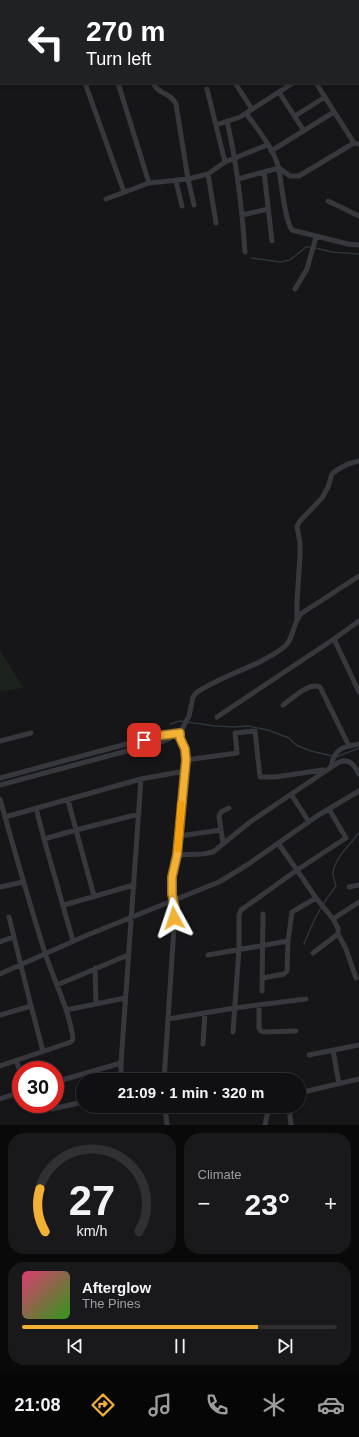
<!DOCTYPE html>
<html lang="en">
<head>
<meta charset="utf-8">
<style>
  body { margin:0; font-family:Helvetica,sans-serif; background:#19191b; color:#f1f3f6; height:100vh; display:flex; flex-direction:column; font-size:15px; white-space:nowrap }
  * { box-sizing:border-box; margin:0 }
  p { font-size:13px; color:#9c9d9f }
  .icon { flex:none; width:22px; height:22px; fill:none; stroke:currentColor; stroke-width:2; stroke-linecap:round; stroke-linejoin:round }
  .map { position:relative; height:1125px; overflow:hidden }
  .drawer { display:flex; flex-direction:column; gap:8px; padding:8px; background:#09090a; flex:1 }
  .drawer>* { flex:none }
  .banner { position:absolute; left:0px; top:0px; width:359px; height:84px; box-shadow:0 2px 6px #0003,0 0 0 1px #303032; background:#202124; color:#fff; overflow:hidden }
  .speed { position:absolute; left:12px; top:1061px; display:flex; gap:8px; font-size:20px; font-weight:700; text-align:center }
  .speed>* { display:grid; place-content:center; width:52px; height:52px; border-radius:50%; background:#101012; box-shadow:0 2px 6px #0003,0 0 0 1px #303032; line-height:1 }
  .speed .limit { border:6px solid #d22; background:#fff; color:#111 }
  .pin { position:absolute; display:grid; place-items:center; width:34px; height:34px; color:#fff; margin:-17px; border-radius:8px; box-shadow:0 2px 6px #0006 }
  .me { position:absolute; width:44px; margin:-22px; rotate:355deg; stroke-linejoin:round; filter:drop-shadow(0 0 3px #0008) }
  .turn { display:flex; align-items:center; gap:14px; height:84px; padding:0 20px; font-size:18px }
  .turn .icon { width:52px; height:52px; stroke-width:2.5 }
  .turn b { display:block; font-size:28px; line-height:34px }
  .big { font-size:30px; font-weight:800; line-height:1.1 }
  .drawer .card { flex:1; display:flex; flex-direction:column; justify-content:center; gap:6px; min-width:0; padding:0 14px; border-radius:16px; background:#19191b }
  .drawer .dial { align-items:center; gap:0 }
  .dial svg { height:104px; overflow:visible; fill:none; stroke:#303032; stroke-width:7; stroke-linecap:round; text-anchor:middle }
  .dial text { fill:#f1f3f6; stroke:none }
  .song { display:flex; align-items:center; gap:12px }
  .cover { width:48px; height:48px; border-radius:6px; background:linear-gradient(135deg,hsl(340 70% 55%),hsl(110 70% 35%)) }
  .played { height:4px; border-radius:2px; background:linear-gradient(90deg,#f2b134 75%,#303032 75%) }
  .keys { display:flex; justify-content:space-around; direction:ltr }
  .heat { display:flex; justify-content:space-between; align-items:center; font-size:22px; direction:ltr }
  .drawer .tiles { flex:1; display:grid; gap:8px; grid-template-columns:1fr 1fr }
  .card:last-child { grid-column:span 2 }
  .trip { position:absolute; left:76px; top:1073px; width:230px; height:40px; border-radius:20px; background:#101012; box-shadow:0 2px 6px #0003,0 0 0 1px #303032; font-weight:800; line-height:40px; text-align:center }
  .tabs { display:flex; height:64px; justify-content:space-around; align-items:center; background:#060607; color:#9c9d9f }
  .tabs .icon { width:28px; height:28px }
  .tabs .current { color:#f2b134 }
  .tabs b { font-size:18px; color:#f1f3f6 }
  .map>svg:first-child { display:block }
  .green { fill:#1c231d }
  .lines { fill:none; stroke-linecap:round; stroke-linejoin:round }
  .stream { stroke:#2c353c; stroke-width:1.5 }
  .minor { stroke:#37383d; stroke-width:5 }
  .primary { stroke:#53555c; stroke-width:8 }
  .route-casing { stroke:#9d7322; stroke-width:10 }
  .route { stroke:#f2b134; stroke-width:7 }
  .slow { stroke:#f59e0b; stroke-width:7 }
</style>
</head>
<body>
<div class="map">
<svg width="359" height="1125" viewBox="0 0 359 1125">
  <rect width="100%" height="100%" fill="#161618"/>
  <!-- green -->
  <path class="green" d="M0,650L23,688L0,691Z"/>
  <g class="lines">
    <!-- stream -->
    <path class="stream" d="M315,248L332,252L359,254
      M252,258L280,262L290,260L306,247H311
      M170,724L180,721L215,726L234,727L248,726L268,730L289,738L296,745L311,751L332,756
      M336,757L359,748
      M304,944C313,921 321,905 336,886C335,882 333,877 333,873C334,859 351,843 359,833"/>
    <!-- minor -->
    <path class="minor" d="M3,0V1
      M36,0V1
      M68,0V1
      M102,0V1
      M188,0V1
      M230,0V1
      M295,1L298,0
      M338,1L339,0
      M0,22H1
      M358,24H359
      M85,83L124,192
      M118,83L149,183
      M153,83C158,95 171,92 176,104L188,179L194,205
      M235,83L252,109
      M316,83L354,143L359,144
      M207,89L225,162
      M279,92L304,131
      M246,113C257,129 273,147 278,166C282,182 284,219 292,230L348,244L359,245
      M295,116L325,97
      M227,121C237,164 242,208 245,252
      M216,125L240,117L293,83
      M271,151L334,112
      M264,172L272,241
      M208,174L216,223
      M238,179L279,168L290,176H299L354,143
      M176,181L182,206
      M106,199L149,183L188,179L208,174L225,162L267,145
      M328,201L359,216
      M242,215L268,209
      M295,289L307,269L316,237
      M297,618V601L300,556V543L297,526L300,521L322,498L328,487L332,474L337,470L348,464L359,461
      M359,621L334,639L359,692
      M283,705C292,699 308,682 320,687L349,746
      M217,717L334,639
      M0,741L31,733
      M186,760L237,753L235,733L255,731L260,777H275L323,770
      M331,766C335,748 342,747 359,744
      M0,778L156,736L180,733
      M0,785L164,741L170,738L174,734
      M291,794L309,822
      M0,799L5,817L141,779L185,771
      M68,800L76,830L139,814
      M36,808L44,839L76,830L94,896
      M179,836L221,830
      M44,839L73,941
      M223,843L219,816L221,812L229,808
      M278,843L297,870L346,838L329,809
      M177,855L203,854L213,852L250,822L339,762C350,758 354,765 359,774
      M0,887L23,882
      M349,887L359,885
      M64,905L134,885
      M9,917L31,1006
      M338,934L346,949L356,978
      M0,942L13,937
      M313,953L338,934V928L333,919
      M208,955L288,941
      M0,974L85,936L219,882L247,865L317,816L359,791
      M263,978L284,974L287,971L288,941L292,912L316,898
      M57,985L128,955
      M262,991L263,914
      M306,999L235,1008L168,1019L175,912L172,894V877L177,855L186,760L185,749L180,738V733L189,716L193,697L196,693C223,674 257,668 284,647C295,638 292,622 302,613L359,576
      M96,1004L125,998
      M259,1005V1028L261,1031L264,1032L296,1031
      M66,1010L96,1004L95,968
      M0,1015L31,1006L43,1051
      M233,1032L239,949V915L241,910L297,870L316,898L333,919L359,902
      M203,1044L205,1013
      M333,1050L339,1084
      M309,1055L359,1045
      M16,1060L21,1074
      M121,1063V1080
      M0,1066L68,1043L72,1041L73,1038C69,1009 54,981 45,953C31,908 18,863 5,817
      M164,1080L168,1019
      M55,1082L121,1063L141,779
      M299,1093L359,1079
      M0,1099L21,1092
      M165,1106L167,1125
      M289,1106L291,1125
      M52,1109L83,1102
      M265,1125L267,1115L271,1106"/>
    <!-- primary -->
    <path class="primary" d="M310,0L311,1
      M319,0L320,1
      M326,0L327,1
      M358,46L359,48
      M358,60L359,62
      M358,75L359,76"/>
  </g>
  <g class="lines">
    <!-- route casing -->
    <g class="route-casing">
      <path id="route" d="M144,740L156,736L180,733V738L185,749L186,760L177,855L172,877V894L175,908L174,918"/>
    </g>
    <!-- route -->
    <use href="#route" class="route"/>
    <!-- slow -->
    <path class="slow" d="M178,849L181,804"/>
  </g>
</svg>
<div class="speed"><div class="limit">30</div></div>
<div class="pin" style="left:144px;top:740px;background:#d93025"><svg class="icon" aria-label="arrive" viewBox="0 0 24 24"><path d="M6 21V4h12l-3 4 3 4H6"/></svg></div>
<svg class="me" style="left:174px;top:918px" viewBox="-20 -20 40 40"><path d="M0-17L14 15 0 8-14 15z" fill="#f2b134" stroke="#fff" stroke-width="4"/></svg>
<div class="trip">21:09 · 1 min · 320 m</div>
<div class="banner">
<div class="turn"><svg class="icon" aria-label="left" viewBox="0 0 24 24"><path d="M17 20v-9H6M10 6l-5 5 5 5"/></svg><div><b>270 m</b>Turn left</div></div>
</div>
</div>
<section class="drawer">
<div class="tiles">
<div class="card dial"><svg viewBox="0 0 100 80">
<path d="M14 69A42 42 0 1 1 86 69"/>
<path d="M14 69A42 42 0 0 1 10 36" stroke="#f2b134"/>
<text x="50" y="56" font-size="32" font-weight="700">27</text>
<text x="50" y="72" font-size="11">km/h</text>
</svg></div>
<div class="card"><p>Climate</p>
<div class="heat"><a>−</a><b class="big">23°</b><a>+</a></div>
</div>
<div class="card">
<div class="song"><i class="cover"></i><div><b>Afterglow</b><p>The Pines</p></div></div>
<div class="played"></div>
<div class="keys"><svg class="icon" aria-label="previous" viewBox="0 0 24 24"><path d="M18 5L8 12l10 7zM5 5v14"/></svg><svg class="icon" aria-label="pause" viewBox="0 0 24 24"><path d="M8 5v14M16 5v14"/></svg><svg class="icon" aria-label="next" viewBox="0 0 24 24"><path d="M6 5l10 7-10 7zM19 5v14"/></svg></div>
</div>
</div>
</section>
<nav class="tabs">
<b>21:08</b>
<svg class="icon current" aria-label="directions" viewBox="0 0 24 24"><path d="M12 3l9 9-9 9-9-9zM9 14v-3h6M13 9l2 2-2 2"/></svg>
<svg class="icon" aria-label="music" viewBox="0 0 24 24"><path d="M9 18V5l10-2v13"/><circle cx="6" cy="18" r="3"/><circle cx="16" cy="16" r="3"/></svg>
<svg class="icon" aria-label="phone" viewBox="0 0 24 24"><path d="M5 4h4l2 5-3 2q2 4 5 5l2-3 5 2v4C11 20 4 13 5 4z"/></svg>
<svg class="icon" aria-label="climate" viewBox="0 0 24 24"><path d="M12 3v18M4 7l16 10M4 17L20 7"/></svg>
<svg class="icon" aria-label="car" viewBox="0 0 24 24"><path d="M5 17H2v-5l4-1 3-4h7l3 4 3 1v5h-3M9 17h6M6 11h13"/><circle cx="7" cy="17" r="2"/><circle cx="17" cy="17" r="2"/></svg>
</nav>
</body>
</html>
